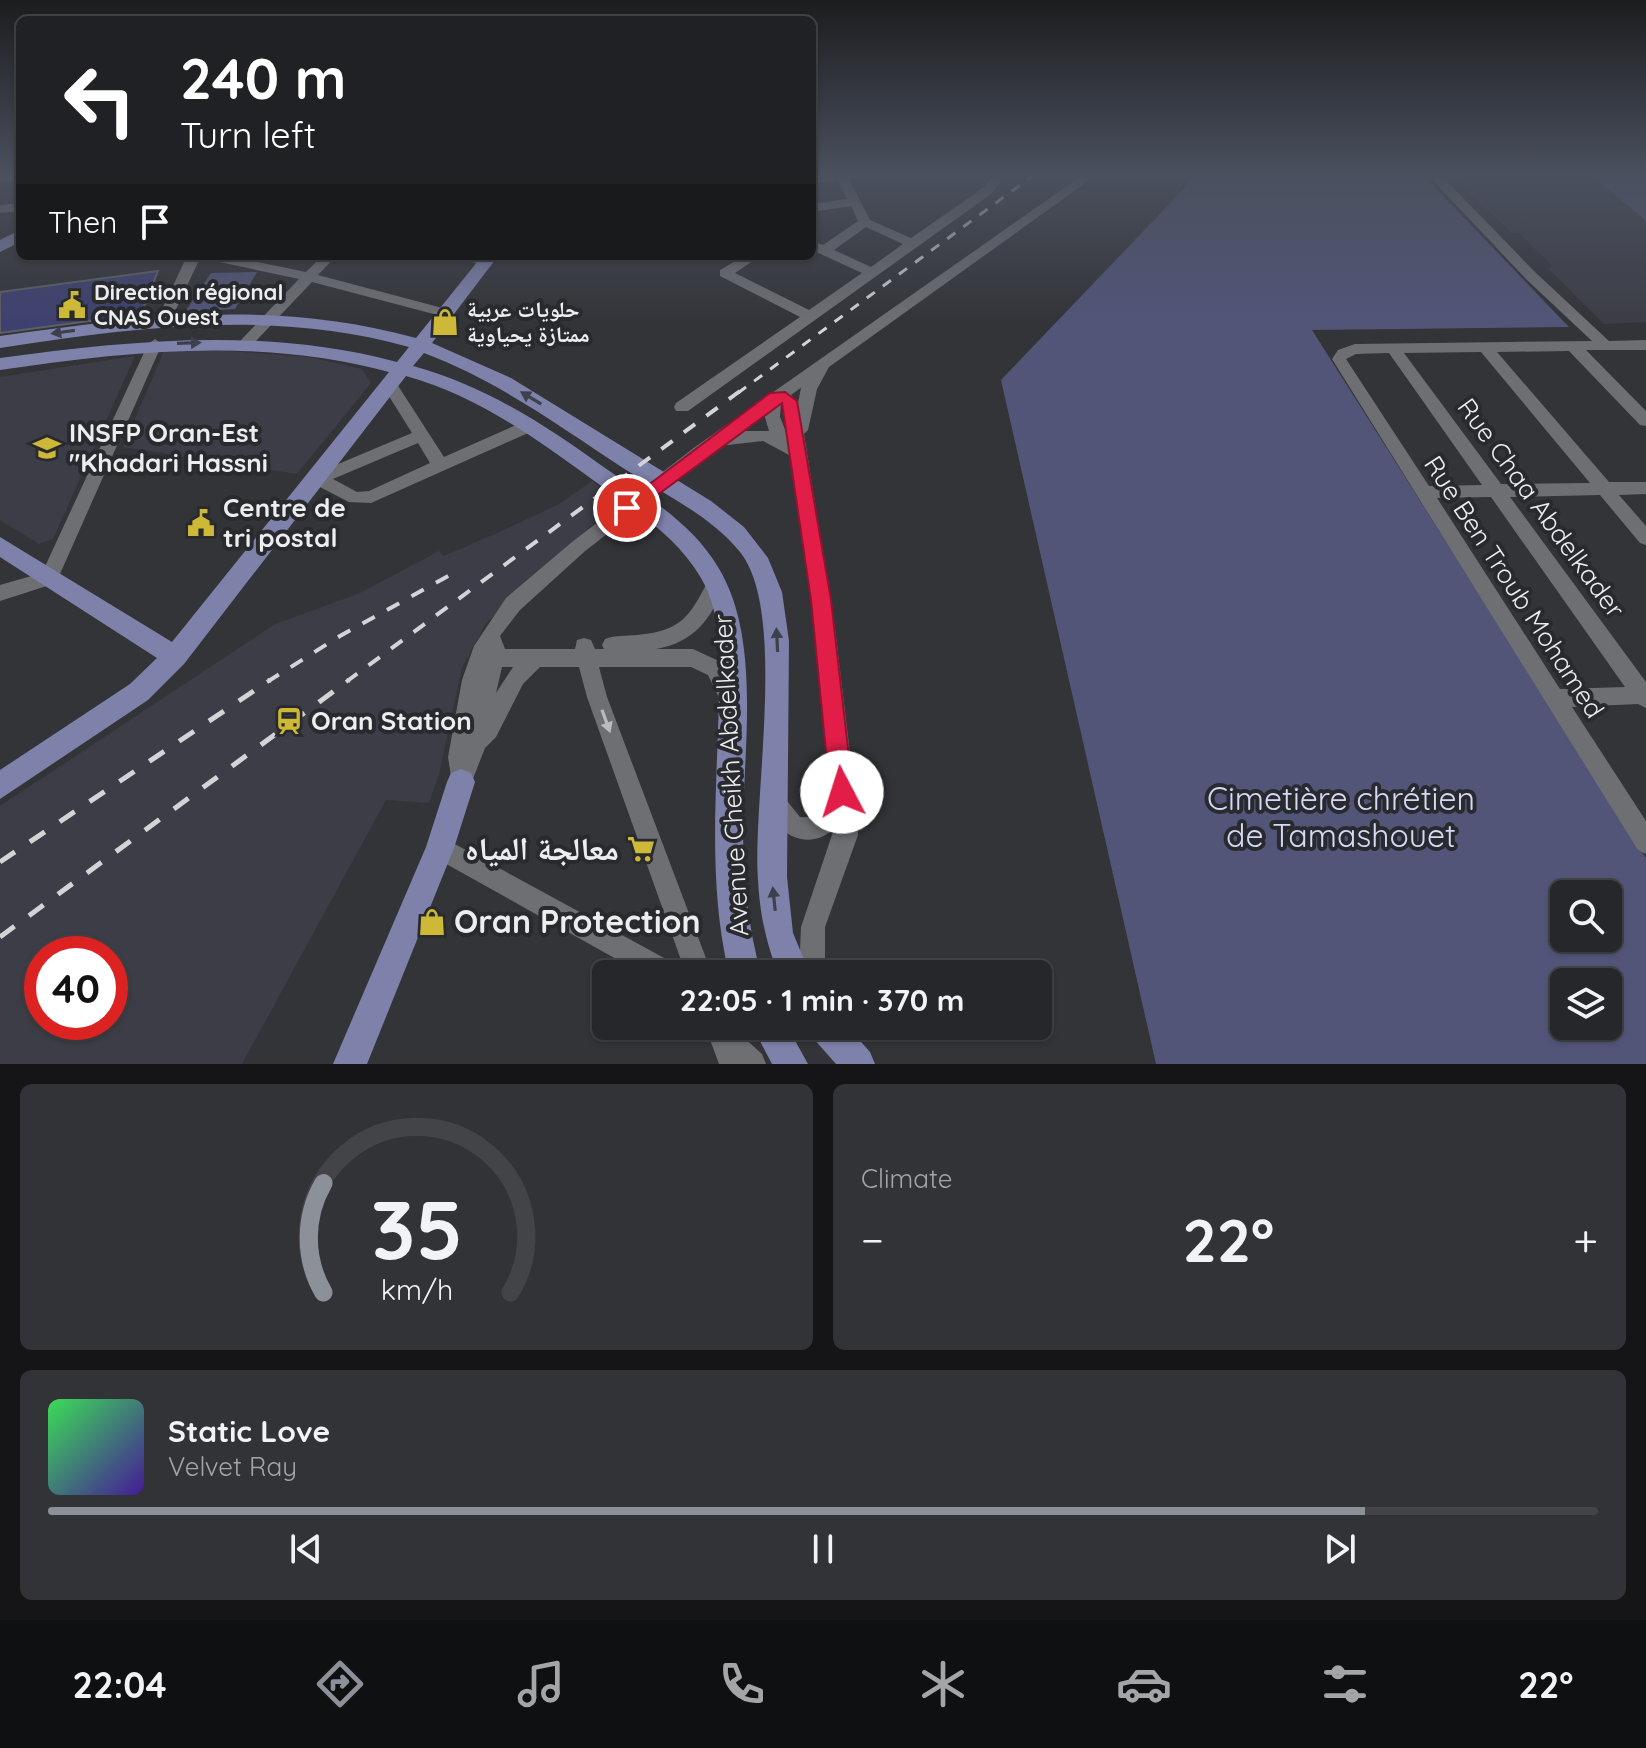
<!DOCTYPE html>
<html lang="en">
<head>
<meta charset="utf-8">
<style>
  body { margin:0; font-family:Quicksand,"Noto Naskh Arabic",sans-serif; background:#323336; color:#f1f3f6; height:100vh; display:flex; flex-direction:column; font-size:30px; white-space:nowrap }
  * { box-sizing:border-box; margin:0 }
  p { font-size:26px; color:#a4a5a8 }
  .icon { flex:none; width:44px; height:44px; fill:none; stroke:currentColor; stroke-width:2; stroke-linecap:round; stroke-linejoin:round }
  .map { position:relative; height:1064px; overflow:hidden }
  .sheet { display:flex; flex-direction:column; gap:20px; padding:20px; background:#151517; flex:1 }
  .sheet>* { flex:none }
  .banner { position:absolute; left:16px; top:16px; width:800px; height:244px; border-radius:12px; box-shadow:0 2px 6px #0004,0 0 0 2px #424447; background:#202124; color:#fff; overflow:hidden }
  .fabs { position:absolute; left:1550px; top:880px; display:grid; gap:16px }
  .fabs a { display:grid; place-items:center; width:72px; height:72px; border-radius:12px; background:#26272a; box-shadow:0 2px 6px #0004,0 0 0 2px #424447; font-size:40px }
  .speed { position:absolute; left:24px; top:936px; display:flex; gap:16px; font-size:40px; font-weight:700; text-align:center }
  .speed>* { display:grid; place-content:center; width:104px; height:104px; border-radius:50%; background:#26272a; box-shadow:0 2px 6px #0004,0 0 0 2px #424447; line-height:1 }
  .speed .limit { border:12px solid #d22; background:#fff; color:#111 }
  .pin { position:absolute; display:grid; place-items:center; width:68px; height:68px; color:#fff; margin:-34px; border:4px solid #fff; border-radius:50%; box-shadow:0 2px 8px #0007 }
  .me { position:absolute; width:88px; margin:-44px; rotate:355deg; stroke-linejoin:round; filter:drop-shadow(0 0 6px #0008) }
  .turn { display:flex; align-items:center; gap:28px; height:168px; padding:0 32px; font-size:36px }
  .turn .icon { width:104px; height:104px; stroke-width:2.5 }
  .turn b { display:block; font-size:56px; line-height:68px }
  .then { display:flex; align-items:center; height:76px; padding:0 32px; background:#0003; gap:16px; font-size:30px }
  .big { font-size:60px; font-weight:700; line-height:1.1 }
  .sheet .widget { flex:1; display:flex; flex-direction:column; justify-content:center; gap:12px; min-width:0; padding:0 28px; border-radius:12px; background:#323336 }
  .sheet .dial { align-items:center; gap:0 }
  .dial svg { height:208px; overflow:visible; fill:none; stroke:#424447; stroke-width:7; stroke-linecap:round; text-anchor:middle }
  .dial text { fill:#f1f3f6; stroke:none }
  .song { display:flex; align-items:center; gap:24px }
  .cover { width:96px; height:96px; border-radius:12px; background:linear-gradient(135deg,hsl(130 70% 55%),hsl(260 70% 35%)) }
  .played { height:8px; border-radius:4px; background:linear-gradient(90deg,#8c9099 85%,#424447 85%) }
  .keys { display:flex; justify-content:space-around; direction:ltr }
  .heat { display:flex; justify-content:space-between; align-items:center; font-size:44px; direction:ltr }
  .sheet .tiles { flex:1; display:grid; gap:20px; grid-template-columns:1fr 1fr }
  .widget:last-child { grid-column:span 2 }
  .trip { position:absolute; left:592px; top:960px; width:460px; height:80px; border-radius:12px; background:#26272a; box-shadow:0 2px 6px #0004,0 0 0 2px #424447; font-weight:700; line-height:80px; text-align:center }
  .dock { display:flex; height:128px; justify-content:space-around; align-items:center; background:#0f1011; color:#a4a5a8 }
  .dock .icon { width:56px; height:56px }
  .dock .active { color:#8c9099 }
  .dock b { font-size:36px; color:#f1f3f6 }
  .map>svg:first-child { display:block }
  .built { fill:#3c3d46; fill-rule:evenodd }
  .green { fill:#525578; fill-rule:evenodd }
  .building { fill:#3e416f; stroke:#5e5f64; stroke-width:2 }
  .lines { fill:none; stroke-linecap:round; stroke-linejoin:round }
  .minor { fill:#6e6f73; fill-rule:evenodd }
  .major { fill:#7e82ab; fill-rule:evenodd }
  .rail-far2 { stroke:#d4d4d7; stroke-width:3; stroke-dasharray:10 10; stroke-linecap:butt }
  .rail-far1 { stroke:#d4d4d7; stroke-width:4; stroke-dasharray:14 14; stroke-linecap:butt }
  .rail { stroke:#d4d4d7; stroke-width:5; stroke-dasharray:18 18; stroke-linecap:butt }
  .oneway { fill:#3e404d }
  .oneway2 { fill:#babbbe }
  .route { fill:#e11d48; stroke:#92132f; stroke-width:2 }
  .labels { text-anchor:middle; stroke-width:8; stroke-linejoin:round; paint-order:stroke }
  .far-poi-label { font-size:22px; font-weight:bold; fill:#ededf0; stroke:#292a2e; text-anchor:start }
  .poi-label { font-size:26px; font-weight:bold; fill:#ededf0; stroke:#292a2e; text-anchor:start }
  .street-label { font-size:26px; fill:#ededf0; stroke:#292a2e }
  .near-park-label { font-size:32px; fill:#d5d9f8; stroke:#292a2e }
  .near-poi-label { font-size:32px; font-weight:bold; fill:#ededf0; stroke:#292a2e; text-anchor:end }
</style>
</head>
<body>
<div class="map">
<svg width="1646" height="1064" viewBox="0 0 1646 1064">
  <rect width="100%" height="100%" fill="#333438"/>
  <!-- built -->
  <path class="built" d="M1452,175H1590L1646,221V322L1604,324L1548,268L1553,267L1519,233H1512Z
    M164,351H228L308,357L362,369L371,383L297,474L123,447Z
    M135,356L53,539L39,544L0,520V377Z
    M592,481L618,501L486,623L462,668L439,774L429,803L386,800L242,1064H0V806L275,624L358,594L439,551L444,556L506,529L559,504ZM42,954H110V1022H42Z"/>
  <!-- green -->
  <path class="green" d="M1198,174H1422L1569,327L1312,330L1646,858V1064H1156L1001,380ZM1564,894H1608V938H1564ZM1564,982H1608V1026H1564Z
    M1646,174V221L1590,174Z
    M257,272L235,309L185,312L211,273Z"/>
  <!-- building -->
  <path class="building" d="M158,271L141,314L0,333V292Z"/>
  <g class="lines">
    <!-- minor -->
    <path class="minor" d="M0,174H20V180L0,182Z
      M827,174H865L849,179L870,220L911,238L983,188L994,174H1007L991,194L688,411H676L674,407L676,403L800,317L720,276V270L744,256H760L735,273L809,310L862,273L812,250V241L823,245L858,221L851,206L812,212V204L847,199L838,180L812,184V176ZM866,227L903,244L871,267L834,250Z
      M1084,174H1098L829,367L817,389L808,430L804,434L835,628L858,820V835L825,927V974H799L801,927L834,829C806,853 776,833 764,804L767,796L775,793L783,796L800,817C819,819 825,807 832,791L815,628L791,456L763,441L719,446L584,552L520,610L500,636L505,649H575L577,640L584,638L591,640L595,649H604L602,645L605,639C615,635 626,636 637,635C682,631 690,616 709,579H723L725,584C711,619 695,642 656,649H693L723,663L738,696L735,702L728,705L721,702L708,675L691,667H599L607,697L712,974H686L587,697L579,667H540L523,684L496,737L485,748L469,789L461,793L453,789L448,757L462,680L474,646L506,598L572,542L695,447ZM802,387L801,388L798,403L791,395ZM781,402L783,405L787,434L780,417ZM764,414L769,431H741ZM502,667H513L496,693Z
      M1427,174H1440L1536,273L1609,341L1646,340V350H1586L1646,411V426L1640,425L1569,351L1497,352L1609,482H1646V494L1619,495L1646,526V545L1640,543L1600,495L1510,497L1646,682V708L1638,704L1572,707L1646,821V854L1638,850L1332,359L1338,350L1355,344L1592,341L1526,279ZM1481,352L1590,483L1501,484L1404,353ZM1389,353L1482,485L1429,486L1346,359L1356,354ZM1491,497L1625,687L1560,689L1437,498Z
      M20,203V211L0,213V205Z
      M187,256H201L171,320L164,324L159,323L157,320Z
      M203,256H229L306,272L322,256H336L318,275L450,310L452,313L445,317L312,282L252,345L247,347L240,342L242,339L299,279L210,260Z
      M452,256H476L492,262L485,266Z
      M155,339L162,344L56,583L0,601V585L42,573L148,344Z
      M390,380L395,381L444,457L525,421L531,420L539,425L537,429L371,503L349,502L312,483L309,479L312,475L412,433L382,385ZM418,443L430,463L369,491L357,492L333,479Z
      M440,836L677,965L681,974H643L432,856L428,848L432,840Z
      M705,1026H731L762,1054L766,1064H719Z"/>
    <!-- major -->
    <path class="major" d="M20,230V242L0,252V240Z
      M482,256H498L432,343L511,378L711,501L744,527L768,558L782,592L789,641L787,877L793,933L810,974H778C766,941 760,916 758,880C752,800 788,612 740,552C709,514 663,494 623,468C558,425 496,380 424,353L413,366C486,386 545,425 605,468C646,496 692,523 718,567C762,639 743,749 743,830C743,879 748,926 761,974H729C703,865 722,754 719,643C717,621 713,598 701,578C676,535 632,508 593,480C534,437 477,396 406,376L184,664L148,700L0,799V770L130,684L157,658L0,557V537L172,642L389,372C261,337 129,351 0,370V358C133,340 266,327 397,362L409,347C273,309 137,327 0,348V336C143,316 274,299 416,338Z
      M461,769L471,773L475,782L454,848L367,1064H333L426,847L447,782L451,773Z
      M752,1026H787L808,1064H772Z
      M809,1026H847L870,1052L875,1064H836L813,1038Z"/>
    <!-- rail-far2 -->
    <path class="rail-far2" d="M738,393L1035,174"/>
    <!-- rail-far1 -->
    <path class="rail-far1" d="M267,682L340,636L459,570
      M346,682L740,391"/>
    <!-- rail -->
    <path class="rail" d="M0,862L270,680
      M0,937L349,680"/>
  </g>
  <!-- one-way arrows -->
  <defs><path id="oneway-solid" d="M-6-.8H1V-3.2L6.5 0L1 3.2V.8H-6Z" transform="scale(2)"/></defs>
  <g class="oneway">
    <use href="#oneway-solid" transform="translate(63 332) rotate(172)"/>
    <use href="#oneway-solid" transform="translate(189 343) rotate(-2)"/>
    <use href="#oneway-solid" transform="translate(531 398) rotate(-149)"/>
    <use href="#oneway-solid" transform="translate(777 640) rotate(-93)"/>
    <use href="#oneway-solid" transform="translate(774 899) rotate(-96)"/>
  </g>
  <use class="oneway2" href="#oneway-solid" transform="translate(606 721) rotate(70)"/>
  <!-- sky -->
  <linearGradient id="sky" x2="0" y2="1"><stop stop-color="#1c1d1f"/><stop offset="0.54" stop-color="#4a505e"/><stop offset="1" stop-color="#4a505e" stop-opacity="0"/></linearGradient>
  <rect width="1646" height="323" fill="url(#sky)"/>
  <!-- route -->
  <path class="route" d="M785,392L797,401L831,600L853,792L850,800L842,803L834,800L830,792L811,600L782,403L633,513H621L618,508L770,393Z"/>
  <!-- icons -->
  <defs>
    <g id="civic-bare" transform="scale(2.16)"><path d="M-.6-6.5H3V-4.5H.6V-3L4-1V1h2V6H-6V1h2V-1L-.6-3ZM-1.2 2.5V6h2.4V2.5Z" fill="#ceb837" stroke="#292a2e" stroke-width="2.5" paint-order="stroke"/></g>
    <g id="shop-bare" transform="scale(2.16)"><path d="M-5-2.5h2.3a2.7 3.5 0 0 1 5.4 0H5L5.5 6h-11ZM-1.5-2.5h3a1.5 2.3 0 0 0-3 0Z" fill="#ceb837" stroke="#292a2e" stroke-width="2.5" paint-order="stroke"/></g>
    <g id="university-bare" transform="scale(2.16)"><path d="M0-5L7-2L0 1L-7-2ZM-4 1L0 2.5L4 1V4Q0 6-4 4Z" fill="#ceb837" stroke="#292a2e" stroke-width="2.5" paint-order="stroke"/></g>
    <g id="station-bare" transform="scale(2.16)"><path d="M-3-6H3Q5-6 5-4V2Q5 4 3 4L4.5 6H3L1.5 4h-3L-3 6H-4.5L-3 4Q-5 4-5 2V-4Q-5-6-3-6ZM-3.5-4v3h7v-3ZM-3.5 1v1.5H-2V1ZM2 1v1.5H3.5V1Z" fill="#ceb837" stroke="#292a2e" stroke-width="2.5" paint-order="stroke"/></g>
    <g id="supermarket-bare" transform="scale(2.16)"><path d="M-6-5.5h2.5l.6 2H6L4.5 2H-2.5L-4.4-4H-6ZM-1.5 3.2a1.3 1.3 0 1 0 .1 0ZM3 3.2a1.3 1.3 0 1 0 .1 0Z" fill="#ceb837" stroke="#292a2e" stroke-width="2.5" paint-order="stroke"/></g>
  </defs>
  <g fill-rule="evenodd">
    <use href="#civic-bare" x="72" y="305"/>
    <use href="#shop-bare" x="445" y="322"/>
    <use href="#university-bare" x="47" y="448"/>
    <use href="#civic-bare" x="201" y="523"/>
    <use href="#station-bare" x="289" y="721"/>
    <use href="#supermarket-bare" x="641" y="849"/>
    <use href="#shop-bare" x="432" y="922"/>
  </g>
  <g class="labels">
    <!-- far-poi labels -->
    <g class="far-poi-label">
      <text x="94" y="300">Direction régional<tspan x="94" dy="25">CNAS Ouest</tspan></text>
      <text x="467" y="317">حلويات عربية<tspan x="467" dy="25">ممتازة يحياوية</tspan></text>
    </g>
    <!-- poi labels -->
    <g class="poi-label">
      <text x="69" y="442">INSFP Oran-Est<tspan x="69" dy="30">"Khadari Hassni</tspan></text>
      <text x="223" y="517">Centre de<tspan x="223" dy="30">tri postal</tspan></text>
      <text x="311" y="730">Oran Station</text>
    </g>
    <!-- street labels -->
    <g class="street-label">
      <text transform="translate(1541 508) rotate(54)" y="9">Rue Chaa Abdelkader</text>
      <text transform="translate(1514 587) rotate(57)" y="9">Rue Ben Troub Mohamed</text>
      <text transform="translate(731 775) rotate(-93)" y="9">Avenue Cheikh Abdelkader</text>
    </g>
    <!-- near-park labels -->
    <g class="near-park-label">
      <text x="1341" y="810">Cimetière chrétien<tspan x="1341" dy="37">de Tamashouet</tspan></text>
    </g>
    <!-- near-poi labels -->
    <g class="near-poi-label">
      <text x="619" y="860">معالجة المياه</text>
      <text x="454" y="933" text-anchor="start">Oran Protection</text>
    </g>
  </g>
</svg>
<div class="fabs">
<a><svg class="icon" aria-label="search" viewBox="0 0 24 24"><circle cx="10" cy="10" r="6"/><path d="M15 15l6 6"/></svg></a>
<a><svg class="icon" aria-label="layers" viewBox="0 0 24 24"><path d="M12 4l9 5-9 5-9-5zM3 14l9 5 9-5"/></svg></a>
</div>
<div class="speed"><div class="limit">40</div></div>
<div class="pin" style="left:627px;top:508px;background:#d93025"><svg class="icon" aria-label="arrive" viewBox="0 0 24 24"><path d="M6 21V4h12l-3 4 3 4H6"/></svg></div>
<svg class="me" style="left:842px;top:792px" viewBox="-20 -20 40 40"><circle r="19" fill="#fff"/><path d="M0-13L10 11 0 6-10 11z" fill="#e11d48"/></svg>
<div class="trip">22:05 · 1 min · 370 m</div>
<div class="banner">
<div class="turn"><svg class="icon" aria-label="left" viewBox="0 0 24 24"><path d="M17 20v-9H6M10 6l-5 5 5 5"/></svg><div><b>240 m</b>Turn left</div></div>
<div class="then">Then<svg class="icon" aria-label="arrive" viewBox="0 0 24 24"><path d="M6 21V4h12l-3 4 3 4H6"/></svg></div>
</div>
</div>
<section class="sheet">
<div class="tiles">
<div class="widget dial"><svg viewBox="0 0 100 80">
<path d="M14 69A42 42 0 1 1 86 69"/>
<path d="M14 69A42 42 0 0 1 14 27" stroke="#8c9099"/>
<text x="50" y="56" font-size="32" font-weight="700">35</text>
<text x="50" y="72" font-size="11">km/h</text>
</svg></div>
<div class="widget"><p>Climate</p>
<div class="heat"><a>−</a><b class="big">22°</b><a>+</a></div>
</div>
<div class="widget">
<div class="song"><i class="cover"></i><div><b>Static Love</b><p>Velvet Ray</p></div></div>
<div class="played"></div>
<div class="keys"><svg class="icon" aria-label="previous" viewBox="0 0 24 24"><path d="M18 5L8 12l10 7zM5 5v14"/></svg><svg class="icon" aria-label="pause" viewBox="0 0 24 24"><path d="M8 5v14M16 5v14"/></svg><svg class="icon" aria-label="next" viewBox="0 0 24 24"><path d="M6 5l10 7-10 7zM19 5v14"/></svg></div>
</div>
</div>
</section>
<nav class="dock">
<b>22:04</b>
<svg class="icon active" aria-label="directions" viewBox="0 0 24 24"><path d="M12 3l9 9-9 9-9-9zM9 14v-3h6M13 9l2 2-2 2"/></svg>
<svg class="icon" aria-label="music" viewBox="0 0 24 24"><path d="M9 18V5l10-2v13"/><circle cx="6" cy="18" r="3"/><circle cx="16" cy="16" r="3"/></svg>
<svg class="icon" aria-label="phone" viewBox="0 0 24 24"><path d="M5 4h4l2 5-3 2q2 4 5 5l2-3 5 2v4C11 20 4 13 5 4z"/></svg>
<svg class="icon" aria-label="climate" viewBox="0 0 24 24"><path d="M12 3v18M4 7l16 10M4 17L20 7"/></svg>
<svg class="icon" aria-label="car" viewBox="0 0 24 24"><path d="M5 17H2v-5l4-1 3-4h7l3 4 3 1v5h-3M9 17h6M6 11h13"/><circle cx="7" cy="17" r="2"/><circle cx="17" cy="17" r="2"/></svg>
<svg class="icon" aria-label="filters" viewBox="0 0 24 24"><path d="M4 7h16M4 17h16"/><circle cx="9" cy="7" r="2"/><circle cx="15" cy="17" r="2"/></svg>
<b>22°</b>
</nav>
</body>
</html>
